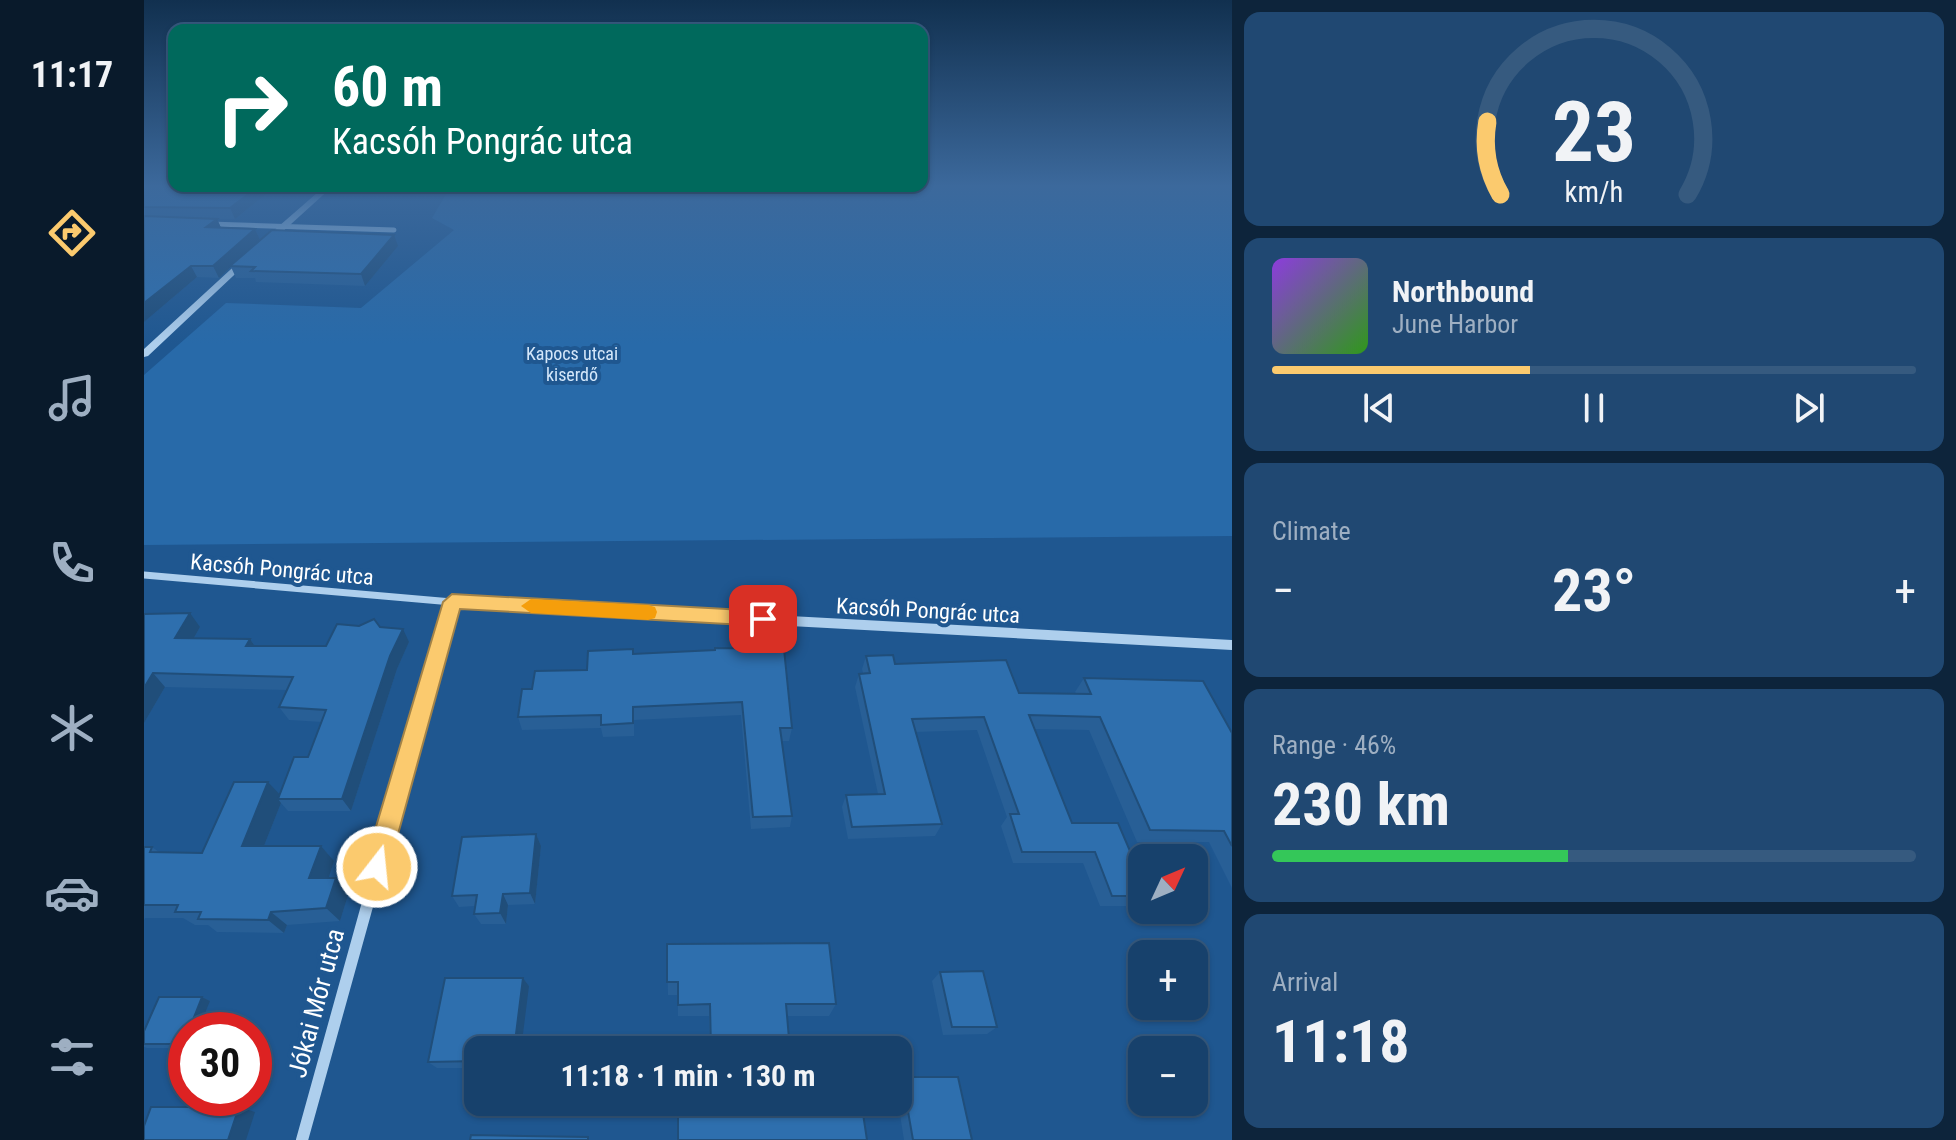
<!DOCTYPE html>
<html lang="en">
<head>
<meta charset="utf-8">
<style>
  body { margin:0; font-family:"Roboto Condensed",sans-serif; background:#204872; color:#f1f3f6; height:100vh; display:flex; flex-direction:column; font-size:30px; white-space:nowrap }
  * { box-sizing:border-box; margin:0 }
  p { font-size:26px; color:#9eafc2 }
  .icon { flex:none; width:44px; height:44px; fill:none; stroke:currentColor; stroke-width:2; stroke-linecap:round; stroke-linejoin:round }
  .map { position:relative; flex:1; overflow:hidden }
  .side { display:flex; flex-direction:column; gap:12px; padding:12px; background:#0d243b; width:724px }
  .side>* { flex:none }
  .hud { position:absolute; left:24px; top:24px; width:760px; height:168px; border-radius:16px; box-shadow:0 2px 6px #0004,0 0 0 2px #365a7f; background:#00695c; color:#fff; overflow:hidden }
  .needle { width:52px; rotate:46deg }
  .tools { position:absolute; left:984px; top:844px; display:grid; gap:16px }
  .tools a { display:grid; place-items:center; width:80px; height:80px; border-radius:16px; background:#17416c; box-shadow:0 2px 6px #0004,0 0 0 2px #365a7f; font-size:40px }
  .speed { position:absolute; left:24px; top:1012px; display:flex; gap:16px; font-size:40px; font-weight:700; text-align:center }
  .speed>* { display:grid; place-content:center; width:104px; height:104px; border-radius:50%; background:#17416c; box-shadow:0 2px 6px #0004,0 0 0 2px #365a7f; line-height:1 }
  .speed .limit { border:12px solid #d22; background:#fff; color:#111 }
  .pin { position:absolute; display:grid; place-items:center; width:68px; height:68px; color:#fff; margin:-34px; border-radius:16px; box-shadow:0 4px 12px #0006 }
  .me { position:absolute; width:88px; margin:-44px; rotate:16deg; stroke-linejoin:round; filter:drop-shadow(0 0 6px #0008) }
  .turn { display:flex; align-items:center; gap:28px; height:168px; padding:0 32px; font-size:36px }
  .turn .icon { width:104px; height:104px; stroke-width:2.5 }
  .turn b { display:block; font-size:56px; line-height:68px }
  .big { font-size:60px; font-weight:700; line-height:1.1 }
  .side .widget { flex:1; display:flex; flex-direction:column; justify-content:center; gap:12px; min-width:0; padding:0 28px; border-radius:16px; background:#204872 }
  .side .dial { align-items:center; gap:0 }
  .dial svg { height:208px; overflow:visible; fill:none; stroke:#365a7f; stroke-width:7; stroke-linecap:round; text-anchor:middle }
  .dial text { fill:#f1f3f6; stroke:none }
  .song { display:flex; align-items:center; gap:24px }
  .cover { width:96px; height:96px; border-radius:12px; background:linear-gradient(135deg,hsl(270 70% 55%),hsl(110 70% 35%)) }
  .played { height:8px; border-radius:4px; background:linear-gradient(90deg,#fbca6e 40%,#365a7f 40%) }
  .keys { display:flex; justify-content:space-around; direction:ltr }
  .heat { display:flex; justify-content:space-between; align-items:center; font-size:44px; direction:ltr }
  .charge { height:12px; border-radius:6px; background:linear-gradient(90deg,#34c759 46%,#365a7f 0) }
  .trip { position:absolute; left:320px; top:1036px; width:448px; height:80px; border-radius:16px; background:#17416c; box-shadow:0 2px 6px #0004,0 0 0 2px #365a7f; font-weight:700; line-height:80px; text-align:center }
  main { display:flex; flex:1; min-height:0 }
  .tabs { display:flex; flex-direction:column; width:144px; justify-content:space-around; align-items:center; background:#091a2b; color:#9eafc2 }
  .tabs .icon { width:56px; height:56px }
  .tabs .current { color:#fbca6e }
  .tabs b { font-size:36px; color:#f1f3f6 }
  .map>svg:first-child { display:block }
  .green { fill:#286aa9 }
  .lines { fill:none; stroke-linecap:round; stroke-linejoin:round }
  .minor-far3 { stroke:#aecfed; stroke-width:5 }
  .minor-far2 { stroke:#aecfed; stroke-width:7 }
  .minor-far1 { stroke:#aecfed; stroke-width:10 }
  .minor { stroke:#aecfed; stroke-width:12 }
  .tertiary { fill:#aecfed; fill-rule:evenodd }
  .wall { fill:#285f96 }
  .shaded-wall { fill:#204e7a }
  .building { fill:#2e6fae; stroke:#204e7a; stroke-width:2 }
  .route { fill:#fbca6e; stroke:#a38348; stroke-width:2 }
  .slow { fill:#f59e0b }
  .labels { text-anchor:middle; stroke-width:8; stroke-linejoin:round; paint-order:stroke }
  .far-park-label { font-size:18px; fill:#d4e7fa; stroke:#1f5790 }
  .street-label { font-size:22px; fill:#fff; stroke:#1f5790 }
  .near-street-label { font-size:26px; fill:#fff; stroke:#1f5790 }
</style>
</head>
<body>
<main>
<nav class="tabs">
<b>11:17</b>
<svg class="icon current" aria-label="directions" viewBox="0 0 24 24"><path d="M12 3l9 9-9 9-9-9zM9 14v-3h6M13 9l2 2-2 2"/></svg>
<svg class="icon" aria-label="music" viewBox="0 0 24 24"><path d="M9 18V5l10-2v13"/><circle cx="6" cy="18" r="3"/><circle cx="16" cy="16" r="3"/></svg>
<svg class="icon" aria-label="phone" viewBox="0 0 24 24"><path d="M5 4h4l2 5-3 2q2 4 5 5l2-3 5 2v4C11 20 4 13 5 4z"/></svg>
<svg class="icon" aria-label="climate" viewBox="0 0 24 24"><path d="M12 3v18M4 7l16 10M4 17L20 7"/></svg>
<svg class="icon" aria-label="car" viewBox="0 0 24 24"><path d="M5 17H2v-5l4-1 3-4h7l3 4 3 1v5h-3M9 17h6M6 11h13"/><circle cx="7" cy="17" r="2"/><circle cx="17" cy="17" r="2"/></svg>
<svg class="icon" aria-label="filters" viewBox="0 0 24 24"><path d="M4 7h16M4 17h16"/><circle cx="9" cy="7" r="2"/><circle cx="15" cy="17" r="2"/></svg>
</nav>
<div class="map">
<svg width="1088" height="1140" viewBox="0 0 1088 1140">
  <rect width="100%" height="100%" fill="#1f5790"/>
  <!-- green -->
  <path class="green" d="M1088,185V536L0,545V375L82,303L217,308L310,230L288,218L307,186Z"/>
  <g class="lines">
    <!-- minor-far3 -->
    <path class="minor-far3" d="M65,224L250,230"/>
    <!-- minor-far2 -->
    <path class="minor-far2" d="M0,575L308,602L574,617
      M304,617L308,602"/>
    <!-- minor-far1 -->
    <path class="minor-far1" d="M537,615L1088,645
      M240,847L304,615"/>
    <!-- minor -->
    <path class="minor" d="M158,1140L240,845"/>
    <!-- tertiary -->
    <path class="tertiary" d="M181,186H189L125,244H119V240Z
      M98,259L105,261L4,356L0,357V349Z"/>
  </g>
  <!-- wall -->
  <path class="wall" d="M0,185L132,186L91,219H73L77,228L111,229L116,240L254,246L221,286L112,282L111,278H92L87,267L75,278L53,277L0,322Z
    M0,614L56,627L50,638L106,639L111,646H182L236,627L265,642L253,669L207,811H144L137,803L120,846H177L190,861L184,878L205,892L196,921L143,925L140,933L73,932L64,925H51L39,918H1L0,920V847H8L15,852L58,853L124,782L135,795L164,757L178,722L145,720L135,707L143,690L21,687L0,723Z
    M571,650L648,728L645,741H638L648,816L646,827L607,829L597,715L490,720V736L459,737L457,728L378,730L374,717L443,670L490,654Z
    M722,656L751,664L875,693H932L931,692L940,678L1088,733V888L1065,842H993L945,730L890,729L928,823L998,879V901L992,906H956L939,863H869L857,826L863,817L833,730L771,732L798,824L791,836L704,839L698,807L702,795L734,794L711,687L715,674L719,673L718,669Z
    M392,834L397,846L391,904L364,905L362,924H337L330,914L331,906L315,907L308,896Z
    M523,944L692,1004L685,1016H643L646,1050H566L565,1016H534V995H524Z
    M796,972L853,1027L843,1034L799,1035L788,981Z
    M379,978L385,986L334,1050V1068H293L284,1062Z
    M58,997L66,1001L42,1030V1048H3L0,1047V1031Z
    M758,1077L828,1140H760L754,1102V1080Z"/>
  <!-- shaded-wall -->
  <path class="shaded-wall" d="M115,186H132L91,219L86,208Z
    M73,219L78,230L62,227Z
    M111,229L116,240L75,278L69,266Z
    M250,235L254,246L221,286L217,274Z
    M47,266L53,277L0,322V303Z
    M46,613L56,627L42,652L31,638Z
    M259,629L265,642L253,669L207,811L198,799L246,656Z
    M106,639L115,652L102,646Z
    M9,673L21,687L0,723V688Z
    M124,782L139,798L134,799L137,803L114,861L98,846Z
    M392,834L397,846L391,904L386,893Z
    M177,846L190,861L180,892L165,878Z
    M192,878L205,892L196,921L182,908Z
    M359,894L364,905L362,924L356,913Z
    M127,912L143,925L140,933L124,920Z
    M379,978L385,986L377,1050H370Z
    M58,997L66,1001L54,1030H45Z
    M95,1107L111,1112L102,1140H84Z"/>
  <!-- building -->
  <path class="building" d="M0,185H30V186H115L86,208L0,207Z
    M0,216L73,219L62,227L111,229L69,266H47L0,303Z
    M128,230L250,235L217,274L107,271L111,267L86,266Z
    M46,613L31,638L106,639L102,646H182L193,624L215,626L230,619L236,627L259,629L246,656L198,799H134L150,757H164L182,710L135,707L149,677L9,673L0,688V614Z
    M571,648L640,649L648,728H636L648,816L609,817L598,702L489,707V723L457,725V715L374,717L378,689H388L391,671L443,670L444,651L489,649V654L571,650Z
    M749,655L751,664L862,660L875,693L947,694L940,678L1059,681L1088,733V846L1080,831L1006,830L956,717L885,715L928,823H974L998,879V896H968L951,852H878L866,814H875L840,717L768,719L798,824L708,827L702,795L741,794L715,674L726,673L722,656Z
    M90,782H124L98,846H177L165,878H192L182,908L127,912L124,920L54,919L57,912H31L34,905H0V847H8L6,852L58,853Z
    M392,834L386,893L359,894L356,913L330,914L333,895L308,896L318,837Z
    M685,943L692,1004H642L646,1050H567L566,1004L534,1005V982H523V944Z
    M839,971L853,1027H808L796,972Z
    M301,978H379L370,1050H334V1061L284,1062Z
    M15,997H58L45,1030H42V1036L39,1044H0V1031Z
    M758,1077H814L828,1140H769Z
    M7,1107H95L84,1140H0V1126Z
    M718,1107L723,1140H534V1108Z
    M327,1135L444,1137V1140H326Z"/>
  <!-- sky -->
  <linearGradient id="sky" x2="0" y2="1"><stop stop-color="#11304f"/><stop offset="0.54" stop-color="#3c699c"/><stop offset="1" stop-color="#3c699c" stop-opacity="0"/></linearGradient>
  <rect width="1088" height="344" fill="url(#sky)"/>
  <!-- route -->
  <path class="route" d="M308,594L619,611L626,613L629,619L626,624L619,626L316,609L245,867L242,875L233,879L224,875L220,867L299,602Z"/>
  <!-- slow -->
  <path class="slow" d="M387,599L504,605L511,607L513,612L511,618L504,620L387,613L377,606Z"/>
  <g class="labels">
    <!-- far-park labels -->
    <g class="far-park-label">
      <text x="428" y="360">Kapocs utcai<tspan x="428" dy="21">kiserdő</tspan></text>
    </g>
    <!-- street labels -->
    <g class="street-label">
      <text transform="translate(138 569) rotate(5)" y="8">Kacsóh Pongrác utca</text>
      <text transform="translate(784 610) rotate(3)" y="8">Kacsóh Pongrác utca</text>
    </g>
    <!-- near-street labels -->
    <g class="near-street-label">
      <text transform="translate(172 1003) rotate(-75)" y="9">Jókai Mór utca</text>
    </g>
  </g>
</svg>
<div class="tools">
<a><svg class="needle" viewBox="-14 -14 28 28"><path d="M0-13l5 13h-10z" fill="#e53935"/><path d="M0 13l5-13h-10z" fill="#9eafc2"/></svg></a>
<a>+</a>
<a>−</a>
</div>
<div class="speed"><div class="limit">30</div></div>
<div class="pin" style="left:619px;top:619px;background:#d93025"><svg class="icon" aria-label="arrive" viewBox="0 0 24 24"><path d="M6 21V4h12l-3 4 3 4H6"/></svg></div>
<svg class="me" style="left:233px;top:867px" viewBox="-20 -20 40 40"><circle r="17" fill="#fbca6e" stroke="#fff" stroke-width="3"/><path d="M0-11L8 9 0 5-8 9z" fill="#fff"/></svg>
<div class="trip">11:18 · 1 min · 130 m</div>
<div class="hud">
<div class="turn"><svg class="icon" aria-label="right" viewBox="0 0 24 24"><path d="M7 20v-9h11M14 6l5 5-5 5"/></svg><div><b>60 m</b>Kacsóh Pongrác utca</div></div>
</div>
</div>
<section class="side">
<div class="widget dial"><svg viewBox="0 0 100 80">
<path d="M14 69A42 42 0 1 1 86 69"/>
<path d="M14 69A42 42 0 0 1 9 41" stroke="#fbca6e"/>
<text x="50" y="56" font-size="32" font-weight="700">23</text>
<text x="50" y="72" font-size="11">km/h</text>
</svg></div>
<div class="widget">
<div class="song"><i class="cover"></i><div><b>Northbound</b><p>June Harbor</p></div></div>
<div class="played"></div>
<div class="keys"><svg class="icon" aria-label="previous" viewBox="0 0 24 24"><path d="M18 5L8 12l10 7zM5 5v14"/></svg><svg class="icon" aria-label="pause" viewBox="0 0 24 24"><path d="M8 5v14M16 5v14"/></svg><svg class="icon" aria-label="next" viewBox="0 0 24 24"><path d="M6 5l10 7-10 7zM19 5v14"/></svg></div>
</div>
<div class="widget"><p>Climate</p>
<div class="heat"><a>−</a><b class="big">23°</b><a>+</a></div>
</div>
<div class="widget"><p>Range · 46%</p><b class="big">230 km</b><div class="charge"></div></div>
<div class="widget"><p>Arrival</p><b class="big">11:18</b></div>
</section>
</main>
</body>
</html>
